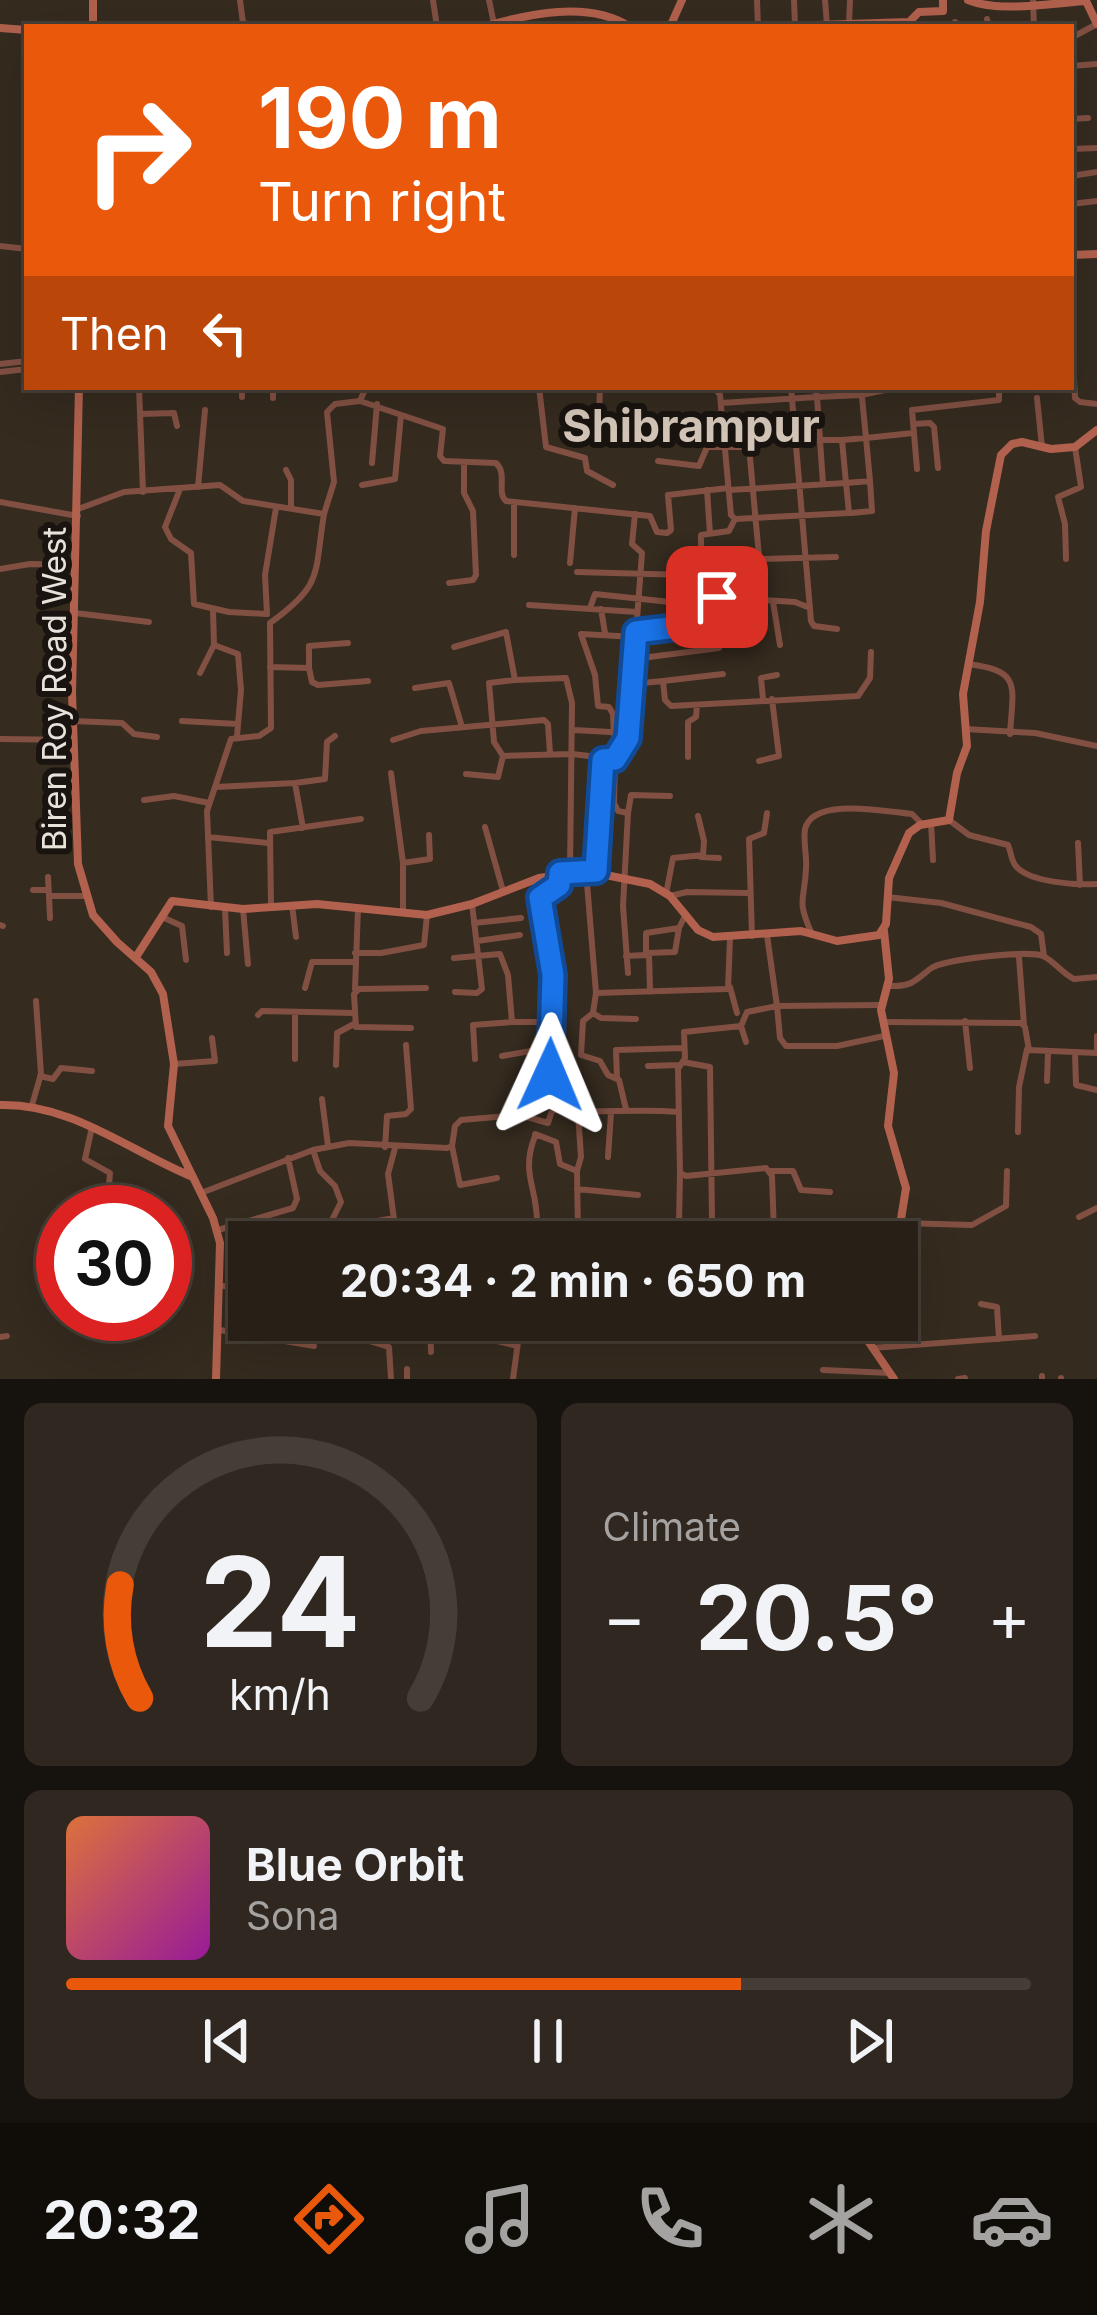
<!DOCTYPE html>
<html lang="en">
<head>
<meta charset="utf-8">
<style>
  body { margin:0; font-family:Inter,sans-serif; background:#302820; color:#f1f3f6; height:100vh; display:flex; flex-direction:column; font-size:45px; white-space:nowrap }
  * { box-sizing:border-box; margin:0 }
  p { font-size:39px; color:#a5a3a1 }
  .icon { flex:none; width:66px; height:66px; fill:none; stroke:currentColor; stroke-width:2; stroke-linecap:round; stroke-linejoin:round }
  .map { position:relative; height:1379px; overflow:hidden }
  .drawer { display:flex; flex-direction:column; gap:24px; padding:24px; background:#16120d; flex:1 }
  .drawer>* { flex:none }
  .guide { position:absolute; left:24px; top:24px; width:1050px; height:366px; border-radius:0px; box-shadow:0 12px 48px #0002,0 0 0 3px #443e36; background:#ea580c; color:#fff; overflow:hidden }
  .speed { position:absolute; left:36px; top:1185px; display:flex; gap:24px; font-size:60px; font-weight:700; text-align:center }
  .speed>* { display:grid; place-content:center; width:156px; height:156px; border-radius:50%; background:#282017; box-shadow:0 12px 48px #0002,0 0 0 3px #443e36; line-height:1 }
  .speed .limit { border:18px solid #d22; background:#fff; color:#111 }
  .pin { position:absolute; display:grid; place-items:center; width:102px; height:102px; color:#fff; margin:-51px; border-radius:24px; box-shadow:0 6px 18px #0006 }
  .me { position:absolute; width:132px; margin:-66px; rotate:1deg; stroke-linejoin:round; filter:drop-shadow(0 0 9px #0008) }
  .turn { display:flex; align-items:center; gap:42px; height:252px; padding:0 36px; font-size:54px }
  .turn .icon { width:156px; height:156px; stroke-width:2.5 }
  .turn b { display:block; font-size:84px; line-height:102px }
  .then { display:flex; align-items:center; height:114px; padding:0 36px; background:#0003; gap:24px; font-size:45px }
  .big { font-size:90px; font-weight:700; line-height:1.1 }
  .drawer .card { flex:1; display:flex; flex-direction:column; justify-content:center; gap:18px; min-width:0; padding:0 42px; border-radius:18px; background:#302820 }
  .drawer .dial { align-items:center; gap:0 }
  .dial svg { height:312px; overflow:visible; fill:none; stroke:#443e36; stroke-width:7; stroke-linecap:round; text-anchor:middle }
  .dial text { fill:#f1f3f6; stroke:none }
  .song { display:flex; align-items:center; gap:36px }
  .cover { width:144px; height:144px; border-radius:18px; background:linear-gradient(135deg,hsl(20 70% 55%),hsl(300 70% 35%)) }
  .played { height:12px; border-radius:6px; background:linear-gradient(90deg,#ea580c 70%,#443e36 70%) }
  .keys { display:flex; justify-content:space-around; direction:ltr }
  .heat { display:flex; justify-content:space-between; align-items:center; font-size:66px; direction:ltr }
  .drawer .tiles { flex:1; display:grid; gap:24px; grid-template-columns:1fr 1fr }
  .card:last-child { grid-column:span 2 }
  .trip { position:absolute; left:228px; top:1221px; width:690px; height:120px; border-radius:0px; background:#282017; box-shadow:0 12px 48px #0002,0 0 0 3px #443e36; font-weight:700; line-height:120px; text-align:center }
  .dock { display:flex; height:192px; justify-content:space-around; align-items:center; background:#100d09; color:#a5a3a1 }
  .dock .icon { width:84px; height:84px }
  .dock .on { color:#ea580c }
  .dock b { font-size:54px; color:#f1f3f6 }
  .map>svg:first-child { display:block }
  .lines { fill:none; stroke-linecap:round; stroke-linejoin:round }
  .street { stroke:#825043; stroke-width:6 }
  .secondary { stroke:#b1614d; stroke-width:8 }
  .route-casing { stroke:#114b97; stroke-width:30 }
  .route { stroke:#1a73e8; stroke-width:21 }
  .labels { text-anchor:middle; stroke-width:12; stroke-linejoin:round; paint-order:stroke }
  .street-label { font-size:33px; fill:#e9e2db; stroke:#19140f }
  .district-label { font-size:45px; font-weight:bold; fill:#d4c7b9; stroke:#19140f }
</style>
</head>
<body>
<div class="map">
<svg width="1097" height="1379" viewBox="0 0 1097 1379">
  <rect width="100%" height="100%" fill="#352b1f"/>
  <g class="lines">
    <!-- street -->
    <path class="street" d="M240,0L243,23L261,27
      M433,0L437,27
      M489,0L494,24
      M757,0L758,27
      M794,0L795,25
      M825,0L827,25
      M1033,0L1034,27
      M987,19L989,27
      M849,24L850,0
      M955,27V22
      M1071,38L1097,24
      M1071,66L1073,99
      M1071,66L1097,64
      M1071,119L1088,118
      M1071,149L1097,148
      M1071,176L1097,172
      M1071,204L1097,201
      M0,246L27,249
      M1071,318L1075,398L1080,402L1097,404
      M0,364L27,361
      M0,372L27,369
      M139,387L143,492
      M539,387L546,447L585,458L587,471L613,485
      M600,387L599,419L681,427
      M707,387L716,389L720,395L731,515L735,519L849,513L846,483L870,481L866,438L913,433
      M791,387L811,621L814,626L837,629
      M242,397V387
      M273,398V387
      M1037,398L1042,447
      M360,401L443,429L440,456L444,461L496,463C508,474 496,492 506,501L650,516L657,532L667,533L671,530L668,495L728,488
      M721,403L817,397L815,387
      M140,414L174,413L177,426
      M914,424L930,423L934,427L938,468
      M842,440H820L817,397L861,395L899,387
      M796,443L820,440L823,484
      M658,461L699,466L707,447H749L763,600L795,602L810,608
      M372,463L377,404
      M917,469L912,410L999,400V387
      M286,470L291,480V508
      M362,485L395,479L401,415
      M198,487L205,410
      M180,489L165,527L171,539L191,553L194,604L229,612L267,614
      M707,490L710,533
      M729,490L846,483L842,440L866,438L861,387
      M0,502L78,516
      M514,502V555
      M78,509L124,492L220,485L243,501L324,514C314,575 324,584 270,623L271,728L259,736L231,739L207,811L211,907
      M851,513L872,511L870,481
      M324,514L334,482L327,412L335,404L360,401L366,387
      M701,558V535L729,531L735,519
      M759,559L836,557
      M1066,559L1065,524L1058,497L1081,487L1075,447
      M570,563L575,508
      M0,569L30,564L76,565
      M577,572L686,575
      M449,583L473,580L476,575L473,511L464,493V462
      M773,602L780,645
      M529,605L637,612
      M590,608L595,594L717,607
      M601,609L605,633
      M213,610L214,645L238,654L241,690L237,736
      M75,613L149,622
      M267,614L265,575L276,508
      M718,623L720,557L725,553L741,555
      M636,632L735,621
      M454,647L506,632L515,680L566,678L572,703L570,872
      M634,659L719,648
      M968,664C1022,671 1013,685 1010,734
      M270,667L309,668V646L348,643
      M309,668L312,682L318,685L368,681
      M200,673L214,645
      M515,680L489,683L494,742L503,756L572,754L615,759L613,714L609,707L598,706L595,675L581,634L636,637
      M663,681L723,674
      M632,684L663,681L665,700L671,706L858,696L870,678L871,652
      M415,688L449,683L462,727
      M763,699L761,678L777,675
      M73,721L122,723L134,734L157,737
      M182,721L238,724
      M965,729L1035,733L1097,746
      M573,730L611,732
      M0,739L73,740
      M393,740L421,731L544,720L548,724L550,753
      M688,757V722L696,717L697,705
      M759,761L779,756L772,699
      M391,773L403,863
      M466,774L498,777L503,756
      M295,783L325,779L327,742L335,736
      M216,787L295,783L303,828
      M144,800L174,796L209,803
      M628,813L631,795L670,796
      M949,820L969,835L1008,845C1011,852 1011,859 1015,865C1028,883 1077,885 1097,884
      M931,822L933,860
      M485,827L503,891
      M208,837L268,843
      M1078,843L1080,885
      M701,857L719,858
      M586,871L596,993L593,1013L583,1021L581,1055L600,1061L608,1075L619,1080L626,1109
      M596,871L603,759
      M48,877L49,896H85
      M33,890H48
      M666,894L673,858L703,855L704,841L698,816
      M49,896L50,918
      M670,896L687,892L749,893
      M887,897L941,903L1031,927L1041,934L1044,956
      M292,905L296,937
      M271,908L270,832L361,819
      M225,909L227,953
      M243,909L248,964
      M403,912V863L430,859L429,835
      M162,917L182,926L186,960
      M474,923L521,918
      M0,925L3,926
      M811,932C796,898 805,901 806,868C807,856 803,841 805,829C813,796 888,812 912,814L922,824
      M767,935L777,1006L747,1012L741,1026L684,1032L685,1058L678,1069L680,1173L686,1176L766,1168L772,1176L774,1233H845
      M752,936L749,839L764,833L767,813
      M477,941L520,935
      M355,953H381L424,945L427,915
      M647,953L675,952L679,928
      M649,953L650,992
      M626,956L646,955V933L679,928L686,914
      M1019,957L1024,1025
      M454,958L500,954L508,975L512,1022H551
      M628,973L623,906L628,813L618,811L614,803L615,759L628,738L642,553L632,544L635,514
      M889,986C911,987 915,981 930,969C942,959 1029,950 1043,956C1054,961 1063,974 1074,979L1097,977
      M730,987L737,1013
      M305,988L312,962H355
      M355,989L358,908
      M455,992L477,993L482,989L472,904
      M596,993L728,989L730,938
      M881,1005L777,1006L780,1038L786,1046H837L884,1036
      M295,1012V1059
      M593,1013L601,1018L636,1019
      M258,1015L262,1011L354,1013
      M965,1021L970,1068
      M883,1022L1021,1023L1025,1027L1029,1050L1097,1053
      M741,1026L746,1042
      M411,1028L356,1027L354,994L359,989L426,988
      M1075,1052L1076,1085L1097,1090
      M1097,1053V1036
      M502,1056L548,1048
      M475,1059L473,1025L512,1022
      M683,1062L710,1067L712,1221L718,1225L754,1223L760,1235L774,1233L775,1242
      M174,1064L215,1061L212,1038
      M336,1065L337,1033L354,1024
      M648,1066L680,1065
      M40,1076L53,1079L61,1068L92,1071
      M617,1078L616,1050L684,1048
      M1047,1081L1048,1052
      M322,1099L328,1146
      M32,1105L41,1074L36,1001
      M553,1110C596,1114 636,1108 679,1112
      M92,1127L85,1159L110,1173L108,1197L146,1196
      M1018,1132L1019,1087L1027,1049
      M535,1134L556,1142L560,1164L577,1171L578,1235L611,1237
      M535,1136C520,1175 538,1187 537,1225
      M452,1146L460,1185L497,1178
      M385,1147L387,1116L406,1114L411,1109L406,1045
      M395,1148L388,1174L397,1242
      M313,1150L349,1143L447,1148L452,1146L455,1126L461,1120L520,1115L548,1123L556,1098L549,1056L553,975L540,898L559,885L560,873
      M608,1157L611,1113
      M577,1171L581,1157L578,1112
      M770,1171H793L801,1190L830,1192
      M577,1189L638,1195
      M201,1193L313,1150L320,1171L335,1186L341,1202L332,1220L335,1242
      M1079,1217L1097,1208
      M679,1223L680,1173
      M902,1223L972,1225L1006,1206L1007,1171
      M469,1226L558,1225L562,1242
      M218,1230L293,1208L297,1199L288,1158
      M353,1242L363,1239L367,1223L394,1218
      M221,1286L249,1287
      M981,1304L997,1307L999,1339
      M351,1320L353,1336L389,1347L391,1379
      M430,1320L431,1352
      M220,1330L314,1346
      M470,1334L517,1346
      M0,1337L7,1336
      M872,1348L1035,1336
      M823,1370L890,1373
      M1042,1376V1379
      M1061,1378V1379
      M407,1379V1369
      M513,1379L521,1320
      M958,1379L965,1378"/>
    <!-- secondary -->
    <path class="secondary" d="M968,0C999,13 1053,3 1086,1L1097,24
      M93,27V0
      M482,27C528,14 589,0 630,27
      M670,27L682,0
      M758,27L909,22L919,12L943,11V0
      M0,28L27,30
      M1071,255L1097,254
      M79,387L72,693L78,864L93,915L117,942L151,972L163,994L174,1064L168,1126L213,1218L220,1243L216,1379
      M884,931L889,979L881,1010L894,1073L888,1126L906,1188L897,1244
      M136,957L172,901L243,909L317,904L427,915L472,904L539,878L586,871L650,884L670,896L698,930L713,937L801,931L837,941L879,935L886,924L889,878L909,833L920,825L949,820L957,773L967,746L963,694L980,602L986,531L1001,455L1012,444L1022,442L1051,449L1075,447L1097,430
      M0,1105C72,1103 129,1151 193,1177
      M861,1320L866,1338L894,1379"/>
  </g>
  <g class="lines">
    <!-- route casing -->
    <g class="route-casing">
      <path id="route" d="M550,1075L553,975L540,898L559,885L560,873L596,871L603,760L615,759L628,738L636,632L718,622L717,597"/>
    </g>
    <!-- route -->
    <use href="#route" class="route"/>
  </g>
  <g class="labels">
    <!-- street labels -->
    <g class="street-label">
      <text transform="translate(54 689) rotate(-90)" y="12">Biren Roy Road West</text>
    </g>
    <!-- district labels -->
    <g class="district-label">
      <text x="691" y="442">Shibrampur</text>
    </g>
  </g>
</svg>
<div class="speed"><div class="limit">30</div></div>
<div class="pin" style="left:717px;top:597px;background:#d93025"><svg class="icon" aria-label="arrive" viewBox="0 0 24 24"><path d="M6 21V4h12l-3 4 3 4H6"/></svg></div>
<svg class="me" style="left:550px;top:1075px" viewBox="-20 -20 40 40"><path d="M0-17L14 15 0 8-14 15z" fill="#1a73e8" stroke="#fff" stroke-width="4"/></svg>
<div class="trip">20:34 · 2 min · 650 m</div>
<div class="guide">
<div class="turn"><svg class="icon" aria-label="right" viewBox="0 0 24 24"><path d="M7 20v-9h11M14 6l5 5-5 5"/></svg><div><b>190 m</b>Turn right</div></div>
<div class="then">Then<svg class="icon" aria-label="left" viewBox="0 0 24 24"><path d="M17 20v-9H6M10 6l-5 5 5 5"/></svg></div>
</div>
</div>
<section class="drawer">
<div class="tiles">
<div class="card dial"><svg viewBox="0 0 100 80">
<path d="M14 69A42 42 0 1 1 86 69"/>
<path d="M14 69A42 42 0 0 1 9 40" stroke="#ea580c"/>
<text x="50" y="56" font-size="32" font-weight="700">24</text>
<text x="50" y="72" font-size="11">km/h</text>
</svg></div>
<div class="card"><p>Climate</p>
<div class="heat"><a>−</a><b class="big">20.5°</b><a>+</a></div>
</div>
<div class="card">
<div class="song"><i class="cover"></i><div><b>Blue Orbit</b><p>Sona</p></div></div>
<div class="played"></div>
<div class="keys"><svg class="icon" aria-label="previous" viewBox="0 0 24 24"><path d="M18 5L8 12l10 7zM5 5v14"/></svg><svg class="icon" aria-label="pause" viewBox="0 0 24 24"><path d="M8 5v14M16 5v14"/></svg><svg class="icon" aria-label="next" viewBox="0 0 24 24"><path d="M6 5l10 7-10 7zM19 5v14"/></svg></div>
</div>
</div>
</section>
<nav class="dock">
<b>20:32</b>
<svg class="icon on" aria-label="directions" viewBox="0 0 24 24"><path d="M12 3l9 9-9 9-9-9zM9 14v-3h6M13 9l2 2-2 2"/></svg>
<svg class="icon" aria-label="music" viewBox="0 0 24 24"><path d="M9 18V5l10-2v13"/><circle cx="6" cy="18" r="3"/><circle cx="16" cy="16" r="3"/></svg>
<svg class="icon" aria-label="phone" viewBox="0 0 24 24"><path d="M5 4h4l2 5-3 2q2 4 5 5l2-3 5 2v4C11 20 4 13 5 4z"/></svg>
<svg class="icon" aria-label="climate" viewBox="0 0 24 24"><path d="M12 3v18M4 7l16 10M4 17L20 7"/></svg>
<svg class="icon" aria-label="car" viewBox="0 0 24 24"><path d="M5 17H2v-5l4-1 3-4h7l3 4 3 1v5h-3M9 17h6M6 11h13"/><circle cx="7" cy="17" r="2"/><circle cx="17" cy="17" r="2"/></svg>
</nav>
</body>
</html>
